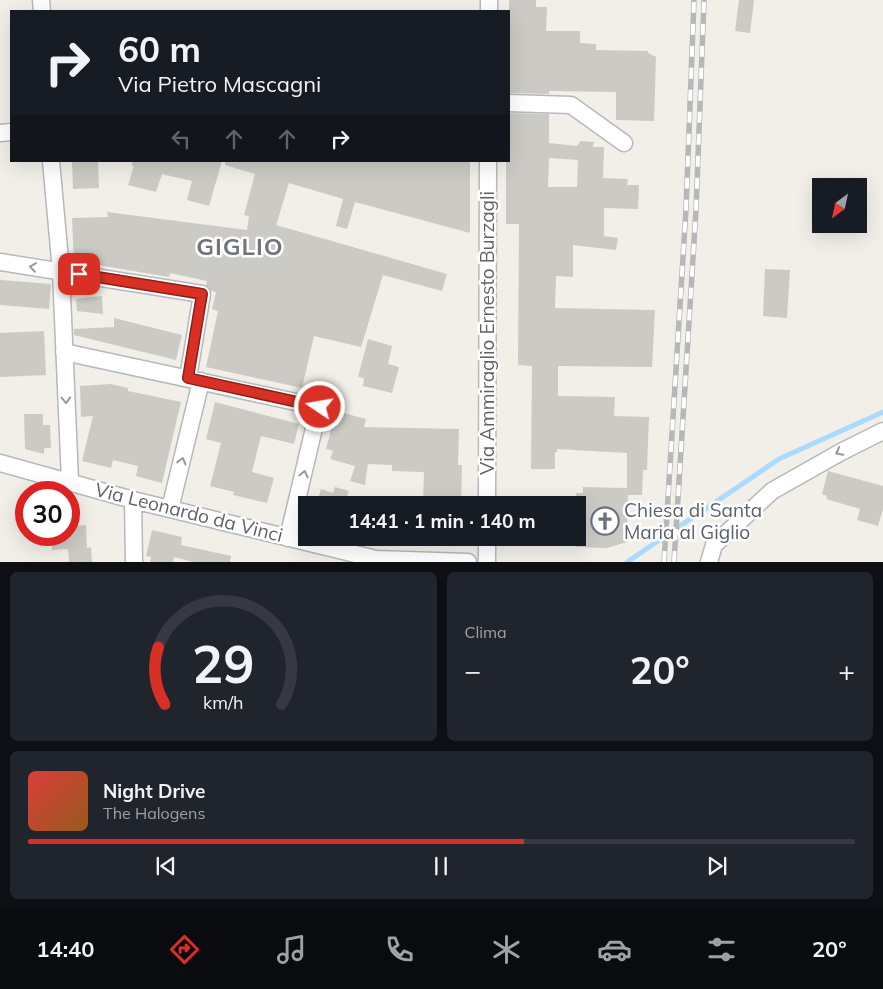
<!DOCTYPE html>
<html lang="it">
<head>
<meta charset="utf-8">
<style>
  body { margin:0; font-family:Mulish,sans-serif; background:#20242c; color:#f1f3f6; height:100vh; display:flex; flex-direction:column; font-size:19px; white-space:nowrap }
  * { box-sizing:border-box; margin:0 }
  p { font-size:16px; color:#9ea1a6 }
  .icon { flex:none; width:28px; height:28px; fill:none; stroke:currentColor; stroke-width:2; stroke-linecap:round; stroke-linejoin:round }
  .map { position:relative; height:562px; overflow:hidden }
  .sheet { display:flex; flex-direction:column; gap:10px; padding:10px; background:#0d0f14; flex:1 }
  .sheet>* { flex:none }
  .top-card { position:absolute; left:10px; top:10px; width:500px; height:152px; border-radius:0px; box-shadow:0 5px 20px #0002; background:#171b24; color:#f1f3f6; overflow:hidden }
  .needle { width:32px; rotate:213deg }
  .tools { position:absolute; left:812px; top:178px; display:grid; gap:10px }
  .tools a { display:grid; place-items:center; width:55px; height:55px; border-radius:0px; background:#171b24; box-shadow:0 5px 20px #0002; font-size:25px }
  .speed { position:absolute; left:15px; top:481px; display:flex; gap:10px; font-size:25px; font-weight:700; text-align:center }
  .speed>* { display:grid; place-content:center; width:65px; height:65px; border-radius:50%; background:#171b24; box-shadow:0 5px 20px #0002; line-height:1 }
  .speed .limit { border:8px solid #d22; background:#fff; color:#111 }
  .pin { position:absolute; display:grid; place-items:center; width:42px; height:42px; color:#fff; margin:-21px; border-radius:10px; box-shadow:0 2px 8px #0006 }
  .me { position:absolute; width:55px; margin:-28px; rotate:282deg; stroke-linejoin:round; filter:drop-shadow(0 0 4px #0008) }
  .turn { display:flex; align-items:center; gap:18px; height:105px; padding:0 25px; font-size:22px }
  .turn .icon { width:65px; height:65px; stroke-width:2.5 }
  .turn b { display:block; font-size:35px; line-height:42px }
  .lanes { display:flex; align-items:center; height:48px; padding:0 25px; background:#0003; justify-content:center; gap:25px; direction:ltr }
  .lanes .off { opacity:.35 }
  .big { font-size:38px; font-weight:700; line-height:1.1 }
  .sheet .tile { flex:1; display:flex; flex-direction:column; justify-content:center; gap:8px; min-width:0; padding:0 18px; border-radius:8px; background:#20242c }
  .sheet .dial { align-items:center; gap:0 }
  .dial svg { height:130px; overflow:visible; fill:none; stroke:#363941; stroke-width:7; stroke-linecap:round; text-anchor:middle }
  .dial text { fill:#f1f3f6; stroke:none }
  .song { display:flex; align-items:center; gap:15px }
  .cover { width:60px; height:60px; border-radius:8px; background:linear-gradient(135deg,hsl(0 70% 55%),hsl(30 70% 35%)) }
  .played { height:5px; border-radius:2px; background:linear-gradient(90deg,#d93025 60%,#363941 60%) }
  .keys { display:flex; justify-content:space-around; direction:ltr }
  .heat { display:flex; justify-content:space-between; align-items:center; font-size:28px; direction:ltr }
  .sheet .tiles { flex:1; display:grid; gap:10px; grid-template-columns:1fr 1fr }
  .tile:last-child { grid-column:span 2 }
  .trip { position:absolute; left:298px; top:496px; width:288px; height:50px; border-radius:0px; background:#171b24; box-shadow:0 5px 20px #0002; font-weight:700; line-height:50px; text-align:center }
  .tab-bar { display:flex; height:80px; justify-content:space-around; align-items:center; background:#090b0e; color:#9ea1a6 }
  .tab-bar .icon { width:35px; height:35px }
  .tab-bar .active { color:#d93025 }
  .tab-bar b { font-size:22px; color:#f1f3f6 }
  .map>svg:first-child { display:block }
  .lines { fill:none; stroke-linecap:round; stroke-linejoin:round }
  .stream { stroke:#aadaff; stroke-width:5 }
  .building { fill:#cccac5; fill-rule:evenodd }
  .street-casing { stroke:#b5b8bc; stroke-width:19 }
  .street { stroke:#fff; stroke-width:16 }
  .rail-casing { stroke:#b6b7b8; stroke-width:5.5 }
  .rail { stroke:#fff; stroke-width:4; stroke-dasharray:11; stroke-linecap:butt }
  .oneway { stroke:#979a9d }
  .route-casing { stroke:#8d1f18; stroke-width:12 }
  .route { stroke:#d93025; stroke-width:9 }
  .labels { text-anchor:middle; stroke-width:5; stroke-linejoin:round; paint-order:stroke }
  .street-label { font-size:19px; fill:#5f6368; stroke:#fff }
  .worship-label { font-size:19px; fill:#5b616d; stroke:#fff; text-anchor:start }
  .district-label { font-size:24px; font-weight:bold; letter-spacing:1px; fill:#70757a; stroke:#fff }
</style>
</head>
<body>
<div class="map">
<svg width="883" height="562" viewBox="0 0 883 562">
  <rect width="100%" height="100%" fill="#f1efe8"/>
  <g class="lines">
    <!-- stream -->
    <path class="stream" d="M627,562L779,459L883,412"/>
  </g>
  <!-- building -->
  <path class="building" d="M509,0H536V7H547L546,31H580V43L596,44V50L648,51V53L656,57L654,121L616,120V92L549,91V94L509,93Z
    M739,0H754L750,33L735,31Z
    M509,113L549,114V143L577,146L581,141L594,142L593,147H604L603,178L628,179L627,185H639L638,209L604,208V236L618,238L616,250L573,245V277L556,276L555,308L655,310L652,367L558,366V396L615,397L614,416L649,417L647,470H643L642,495H628L627,542L607,548L576,547V493H583V487L627,488V453L557,449V452H555V469H531L532,366L518,365L519,224H506V161H509ZM549,158L578,160L577,187H548Z
    M72,161H98L99,188L73,189Z
    M132,161H222L209,206L187,200L192,181L162,174L156,192L128,185L134,166H132Z
    M225,161H470V233L355,202L347,229L336,226L343,199L289,183L276,225L447,274L442,291L383,275L361,347L314,336L302,388L206,367L218,311L212,309L216,292L211,291L206,285L207,281L170,273L169,277L74,261L72,218L108,217L107,212L247,230L249,216L244,215L255,174L225,165Z
    M765,269L790,270L787,318L763,316Z
    M0,280L51,284L49,309L0,305Z
    M102,296L103,314L77,311L76,299Z
    M114,318L182,335L176,360L74,335V329L114,327Z
    M44,331L46,375L0,377V333Z
    M368,339L392,346L388,364L399,367L392,393L363,386L364,378L358,377Z
    M111,384L128,388V391L181,402L162,483L136,476L138,466L113,460L111,468L82,461L93,416L81,417L80,386Z
    M215,402L299,424L294,444L261,436L252,472L274,478L267,503L233,495L234,492L210,486L221,443L206,439Z
    M336,411L366,419L364,427L459,429L458,465H462L461,505H423L424,472L392,471V465L368,464L365,485L350,481L355,466L330,459L333,451L326,449Z
    M24,414H43V425H50L51,448H44V454L25,449Z
    M828,471L883,486V509L878,526L857,520L860,509L826,499L827,496L822,494Z
    M335,487L349,491L347,496L364,501L363,505H316L321,489L333,493Z
    M86,525L87,548L91,547L92,562H69L68,549L52,550L51,535H69V526Z
    M152,530L182,537L181,545L231,556L230,562H193L174,557L173,562H150L151,557L146,556Z"/>
  <g class="lines">
    <!-- street casing -->
    <g class="street-casing">
      <path id="street" d="M41,0L42,11
        M489,11V0
        M509,103L571,105L624,143
        M0,133L11,132
        M51,161L61,271L70,481
        M0,262L202,294L188,378
        M64,352L319,407L288,538
        M0,463L133,500L376,559L468,562
        M133,500L134,562
        M487,505L488,161
        M170,509L201,381
        M487,538V562
        M709,562L714,545L772,491L841,452L883,431"/>
    </g>
    <!-- street -->
    <use href="#street" class="street"/>
    <!-- rail casing -->
    <g class="rail-casing">
      <path id="rail" d="M664,562L686,209L694,0
        M674,562L696,210L704,0"/>
    </g>
    <!-- rail -->
    <use href="#rail" class="rail"/>
  </g>
  <!-- one-way arrows -->
  <defs><path id="oneway-chevron" d="M-2-3.5L2.5 0L-2 3.5" fill="none" stroke-width="1.6" stroke-linecap="round" stroke-linejoin="round" transform="scale(1.25)"/></defs>
  <g class="oneway">
    <use href="#oneway-chevron" transform="translate(33 267) rotate(-172)"/>
    <use href="#oneway-chevron" transform="translate(66 400) rotate(88)"/>
    <use href="#oneway-chevron" transform="translate(839 452) rotate(152)"/>
    <use href="#oneway-chevron" transform="translate(182 461) rotate(-76)"/>
    <use href="#oneway-chevron" transform="translate(304 474) rotate(-77)"/>
  </g>
  <g class="lines">
    <!-- route casing -->
    <g class="route-casing">
      <path id="route" d="M79,274L202,294L188,378L320,407"/>
    </g>
    <!-- route -->
    <use href="#route" class="route"/>
  </g>
  <!-- icons -->
  <defs>
    <g id="church-ring" transform="scale(1.4375)"><circle r="9.5" fill="#fff" stroke="#6b7280" stroke-width="1.5"/><path d="M-1.2-6h2.4v3.5h3.3v2.4h-3.3V6h-2.4V-.1h-3.3v-2.4h3.3Z" fill="#6b7280"/></g>
  </defs>
  <g fill-rule="evenodd">
    <use href="#church-ring" x="605" y="521"/>
  </g>
  <g class="labels">
    <!-- street labels -->
    <g class="street-label">
      <text transform="translate(487 333) rotate(-90)" y="7">Via Ammiraglio Ernesto Burzagli</text>
      <text transform="translate(189 512) rotate(14)" y="7">Via Leonardo da Vinci</text>
    </g>
    <!-- worship labels -->
    <g class="worship-label">
      <text x="624" y="517">Chiesa di Santa<tspan x="624" dy="22">Maria al Giglio</tspan></text>
    </g>
    <!-- district labels -->
    <g class="district-label">
      <text x="240" y="255">GIGLIO</text>
    </g>
  </g>
</svg>
<div class="tools">
<a><svg class="needle" viewBox="-14 -14 28 28"><path d="M0-13l5 13h-10z" fill="#e53935"/><path d="M0 13l5-13h-10z" fill="#9ea1a6"/></svg></a>
</div>
<div class="speed"><div class="limit">30</div></div>
<div class="pin" style="left:79px;top:274px;background:#d93025"><svg class="icon" aria-label="arrive" viewBox="0 0 24 24"><path d="M6 21V4h12l-3 4 3 4H6"/></svg></div>
<svg class="me" style="left:320px;top:407px" viewBox="-20 -20 40 40"><circle r="17" fill="#d93025" stroke="#fff" stroke-width="3"/><path d="M0-11L8 9 0 5-8 9z" fill="#fff"/></svg>
<div class="trip">14:41 · 1 min · 140 m</div>
<div class="top-card">
<div class="turn"><svg class="icon" aria-label="right" viewBox="0 0 24 24"><path d="M7 20v-9h11M14 6l5 5-5 5"/></svg><div><b>60 m</b>Via Pietro Mascagni</div></div>
<div class="lanes"><svg class="icon off" aria-label="left" viewBox="0 0 24 24"><path d="M17 20v-9H6M10 6l-5 5 5 5"/></svg><svg class="icon off" aria-label="ahead" viewBox="0 0 24 24"><path d="M12 20V5M6 11l6-6 6 6"/></svg><svg class="icon off" aria-label="ahead" viewBox="0 0 24 24"><path d="M12 20V5M6 11l6-6 6 6"/></svg><svg class="icon" aria-label="right" viewBox="0 0 24 24"><path d="M7 20v-9h11M14 6l5 5-5 5"/></svg></div>
</div>
</div>
<section class="sheet">
<div class="tiles">
<div class="tile dial"><svg viewBox="0 0 100 80">
<path d="M14 69A42 42 0 1 1 86 69"/>
<path d="M14 69A42 42 0 0 1 10 34" stroke="#d93025"/>
<text x="50" y="56" font-size="32" font-weight="700">29</text>
<text x="50" y="72" font-size="11">km/h</text>
</svg></div>
<div class="tile"><p>Clima</p>
<div class="heat"><a>−</a><b class="big">20°</b><a>+</a></div>
</div>
<div class="tile">
<div class="song"><i class="cover"></i><div><b>Night Drive</b><p>The Halogens</p></div></div>
<div class="played"></div>
<div class="keys"><svg class="icon" aria-label="previous" viewBox="0 0 24 24"><path d="M18 5L8 12l10 7zM5 5v14"/></svg><svg class="icon" aria-label="pause" viewBox="0 0 24 24"><path d="M8 5v14M16 5v14"/></svg><svg class="icon" aria-label="next" viewBox="0 0 24 24"><path d="M6 5l10 7-10 7zM19 5v14"/></svg></div>
</div>
</div>
</section>
<nav class="tab-bar">
<b>14:40</b>
<svg class="icon active" aria-label="directions" viewBox="0 0 24 24"><path d="M12 3l9 9-9 9-9-9zM9 14v-3h6M13 9l2 2-2 2"/></svg>
<svg class="icon" aria-label="music" viewBox="0 0 24 24"><path d="M9 18V5l10-2v13"/><circle cx="6" cy="18" r="3"/><circle cx="16" cy="16" r="3"/></svg>
<svg class="icon" aria-label="phone" viewBox="0 0 24 24"><path d="M5 4h4l2 5-3 2q2 4 5 5l2-3 5 2v4C11 20 4 13 5 4z"/></svg>
<svg class="icon" aria-label="climate" viewBox="0 0 24 24"><path d="M12 3v18M4 7l16 10M4 17L20 7"/></svg>
<svg class="icon" aria-label="car" viewBox="0 0 24 24"><path d="M5 17H2v-5l4-1 3-4h7l3 4 3 1v5h-3M9 17h6M6 11h13"/><circle cx="7" cy="17" r="2"/><circle cx="17" cy="17" r="2"/></svg>
<svg class="icon" aria-label="filters" viewBox="0 0 24 24"><path d="M4 7h16M4 17h16"/><circle cx="9" cy="7" r="2"/><circle cx="15" cy="17" r="2"/></svg>
<b>20°</b>
</nav>
</body>
</html>
